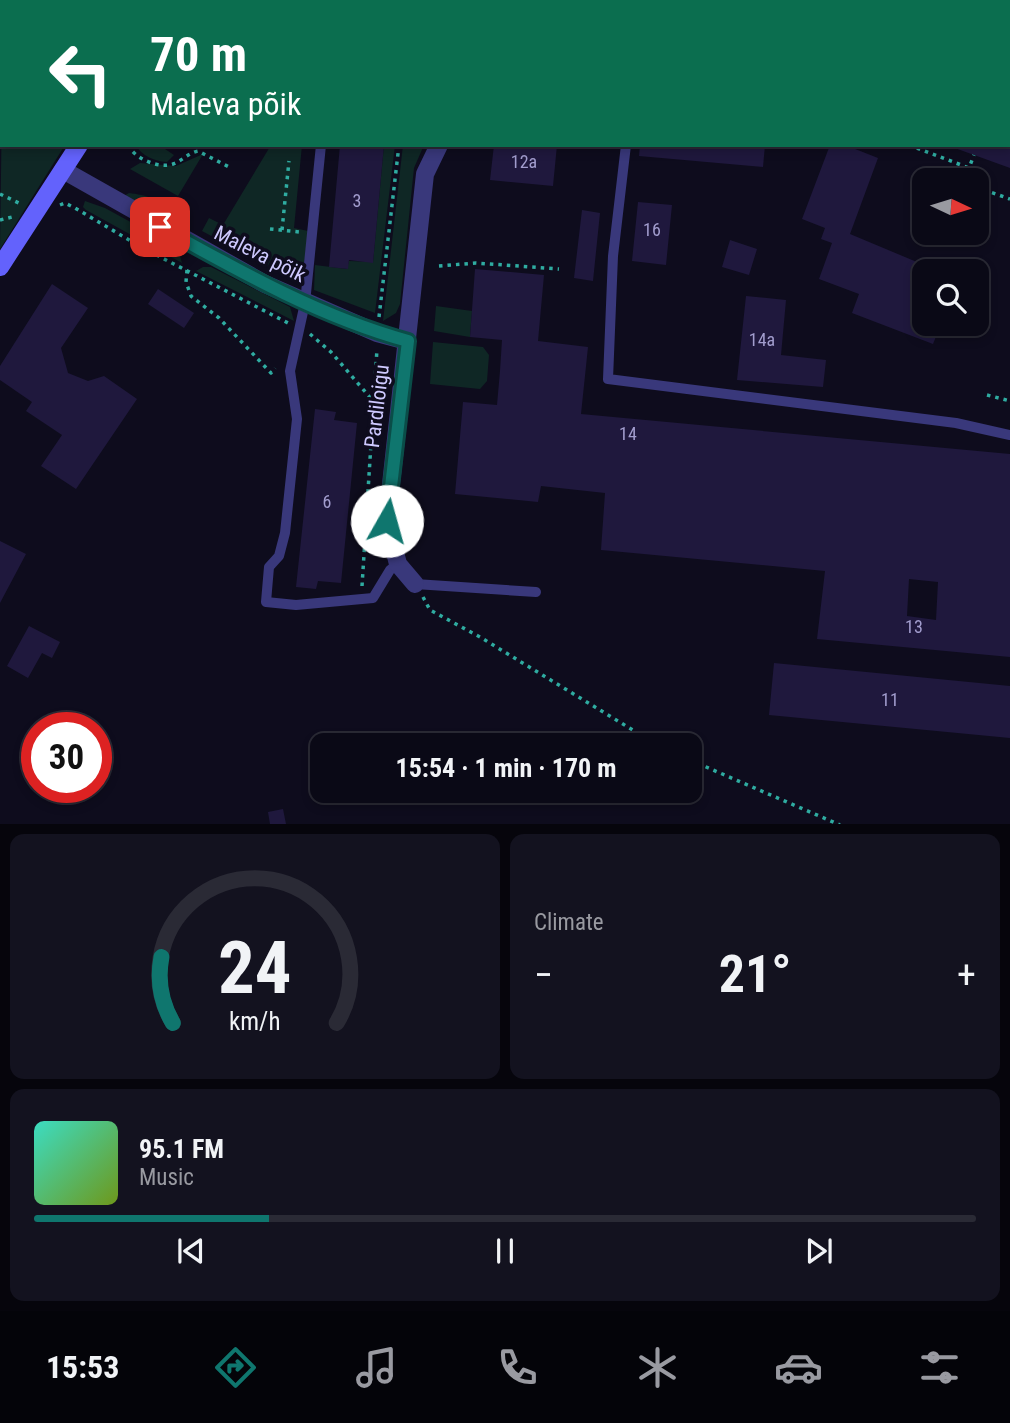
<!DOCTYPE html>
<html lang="en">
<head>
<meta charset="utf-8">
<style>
  body { margin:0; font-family:"Roboto Condensed",sans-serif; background:#13121f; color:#f1f3f6; height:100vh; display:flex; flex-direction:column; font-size:26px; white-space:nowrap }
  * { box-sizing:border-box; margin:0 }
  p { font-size:23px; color:#999aa1 }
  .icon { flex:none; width:38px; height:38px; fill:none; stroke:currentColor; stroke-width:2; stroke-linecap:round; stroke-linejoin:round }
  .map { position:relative; height:824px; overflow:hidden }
  .details { display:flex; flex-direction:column; gap:10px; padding:10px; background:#06050c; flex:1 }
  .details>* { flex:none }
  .top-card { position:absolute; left:0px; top:0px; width:1012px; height:147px; box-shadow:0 4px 10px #0003,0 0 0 2px #2a2a35; background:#0b6e4f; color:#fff; overflow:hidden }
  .needle { width:46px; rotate:94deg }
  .fabs { position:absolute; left:912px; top:168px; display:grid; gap:14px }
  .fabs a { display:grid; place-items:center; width:77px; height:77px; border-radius:14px; background:#0a0916; box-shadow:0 4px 10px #0003,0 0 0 2px #2a2a35; font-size:35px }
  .speed { position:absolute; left:21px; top:712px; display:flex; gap:14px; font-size:35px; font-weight:700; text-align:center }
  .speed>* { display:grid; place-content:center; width:91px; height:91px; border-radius:50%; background:#0a0916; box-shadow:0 4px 10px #0003,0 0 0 2px #2a2a35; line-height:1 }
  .speed .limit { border:10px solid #d22; background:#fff; color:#111 }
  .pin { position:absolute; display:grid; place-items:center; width:60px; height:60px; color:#fff; margin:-30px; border-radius:14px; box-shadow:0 4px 10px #0006 }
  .me { position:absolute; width:77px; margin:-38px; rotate:7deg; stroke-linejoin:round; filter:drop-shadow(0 0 5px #0008) }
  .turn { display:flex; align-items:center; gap:24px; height:147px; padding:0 35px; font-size:32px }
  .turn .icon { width:91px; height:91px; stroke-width:2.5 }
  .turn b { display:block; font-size:49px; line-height:60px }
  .big { font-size:52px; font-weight:700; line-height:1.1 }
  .details .widget { flex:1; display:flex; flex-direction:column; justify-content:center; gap:10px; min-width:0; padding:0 24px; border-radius:14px; background:#13121f }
  .details .dial { align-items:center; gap:0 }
  .dial svg { height:182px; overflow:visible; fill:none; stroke:#2a2a35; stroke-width:7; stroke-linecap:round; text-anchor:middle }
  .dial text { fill:#f1f3f6; stroke:none }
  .song { display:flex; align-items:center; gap:21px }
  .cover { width:84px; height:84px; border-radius:10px; background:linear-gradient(135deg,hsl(170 70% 55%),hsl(80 70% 35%)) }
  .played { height:7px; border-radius:4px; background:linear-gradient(90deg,#0f766e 25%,#2a2a35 25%) }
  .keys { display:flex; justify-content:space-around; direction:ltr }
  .heat { display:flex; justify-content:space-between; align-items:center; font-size:38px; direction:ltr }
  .details .tiles { flex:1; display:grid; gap:10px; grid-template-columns:1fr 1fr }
  .widget:last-child { grid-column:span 2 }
  .trip { position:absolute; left:310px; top:733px; width:392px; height:70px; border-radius:14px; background:#0a0916; box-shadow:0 4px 10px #0003,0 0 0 2px #2a2a35; font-weight:700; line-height:70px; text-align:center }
  .dock { display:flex; height:112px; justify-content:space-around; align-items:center; background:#040409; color:#999aa1 }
  .dock .icon { width:49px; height:49px }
  .dock .on { color:#0f766e }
  .dock b { font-size:32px; color:#f1f3f6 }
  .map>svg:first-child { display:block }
  .green { fill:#0f2725 }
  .building { fill:#1f183d; fill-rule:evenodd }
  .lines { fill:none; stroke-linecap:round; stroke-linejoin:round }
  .path { stroke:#2faca1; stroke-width:3.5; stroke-dasharray:3.5 5; stroke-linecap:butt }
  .lane { stroke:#39387b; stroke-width:10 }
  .street { stroke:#39387b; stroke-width:18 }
  .secondary { stroke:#6362fc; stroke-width:18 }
  .rail-casing { stroke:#05dbee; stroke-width:8 }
  .rail { stroke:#0e0c1d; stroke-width:5; stroke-dasharray:16; stroke-linecap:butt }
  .route-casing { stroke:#0a4d48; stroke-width:18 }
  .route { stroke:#0f766e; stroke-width:12 }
  .labels { text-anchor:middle; stroke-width:7; stroke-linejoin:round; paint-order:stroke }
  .number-label { font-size:18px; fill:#a29dce }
  .street-label { font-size:21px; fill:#cec9fe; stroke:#0e0c1d }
</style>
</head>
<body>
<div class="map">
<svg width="1010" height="825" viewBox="0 0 1010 825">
  <rect width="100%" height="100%" fill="#0e0c1d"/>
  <!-- green -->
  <path class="green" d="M2,98V145H65L0,249Z
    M135,145H159L174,155L167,162C153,161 143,156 135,145Z
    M271,145H302L294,228L308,231L302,285L202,231L209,218L223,225Z
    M384,145H395L375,313L314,290L315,265L347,269L349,261L373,262Z
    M403,145H424L414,168L400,304L396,313L383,321Z
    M203,154L178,196L130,169L140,163L176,166Z
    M129,193C145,195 167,199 166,219L124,196Z
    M85,201L105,208L178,248L182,263L86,210L83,207Z
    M203,267H211L290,307L294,321L196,271Z
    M436,306L472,311L470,337L434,331Z
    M433,342L483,347L489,355L487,381L480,389L430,384Z"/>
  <!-- building -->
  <path class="building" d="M340,145H384L373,263L349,260L348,269L329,267Z
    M494,145H557L553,186L490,180Z
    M640,145H765L763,167L639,156Z
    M830,145H845L878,158L850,234L924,265V324H941L933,344L852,313L859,294L819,279L832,243L821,239L825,228L802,219Z
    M952,145H1010V168L952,147Z
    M638,202L672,205L666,265L632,261Z
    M582,210L600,213L593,281L574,278Z
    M730,240L757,249L749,275L722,267Z
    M475,269L544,275L538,341L588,347L581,414L1010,454V657L817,639L825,571L601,550L605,493L541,486L538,502L455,494L463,402L497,405L500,371L502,340L470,337ZM909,579L938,582L936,620L907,616Z
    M52,284L88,308L61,348L68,373L88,381L104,376L137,399L76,489L41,466L62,435L26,411L32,402L0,380V366Z
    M158,289L194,313L184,328L148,304Z
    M746,296L786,300L781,355L826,360L823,387L737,380Z
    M315,409L336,412L334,420L357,423L341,583L318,581L316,589L296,587Z
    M0,541L26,554L0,603Z
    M29,626L60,642L52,658L42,653L28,678L7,666Z
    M774,663L1010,686V738L769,715Z
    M283,809L286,824H270L268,812Z"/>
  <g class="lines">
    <!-- path -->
    <path class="path" d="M17,2L18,0
      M228,2V0
      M280,2V0
      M914,2V0
      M0,35L2,32
      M0,115L2,116
      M128,145C134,158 158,169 173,164C182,161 188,153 198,151L229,167
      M909,145L969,168
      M972,180L969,168L974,155
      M976,187L1010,199
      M0,194L21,204
      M60,205L65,203L75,208L141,247L288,323
      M0,220L12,217
      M270,229L300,232
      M282,230L289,161
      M439,266L476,263L559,269
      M187,270L186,282L191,296L219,318L271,373L275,368
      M379,317L399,145
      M310,334L331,352L374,402L381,403
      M987,395L1010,401
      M362,586L377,349
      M423,597L430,610L480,637L659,746
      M690,760L840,825"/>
    <!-- lane -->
    <path class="lane" d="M642,2V0
      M321,145L305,303L290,371L297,419L285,533L279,556L269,567L266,602L296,605L373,598L390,570L398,564
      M626,145L613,256L608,379L956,423L1010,435
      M415,584L536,592"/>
    <!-- street -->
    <path class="street" d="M753,0L758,2
      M525,2L526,0
      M63,170L265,284L377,333L407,341
      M415,584L398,564L387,521L425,174L439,145"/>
    <!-- secondary -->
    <path class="secondary" d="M173,2L174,0
      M0,267L79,145"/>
    <!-- rail casing -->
    <g class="rail-casing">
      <path id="rail" d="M81,2L82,0
        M0,121L2,118"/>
    </g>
    <!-- rail -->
    <use href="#rail" class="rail"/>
  </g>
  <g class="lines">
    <!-- route casing -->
    <g class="route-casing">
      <path id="route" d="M160,227C239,271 320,317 408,341L387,521"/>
    </g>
    <!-- route -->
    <use href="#route" class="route"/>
  </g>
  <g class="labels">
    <!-- number labels -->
    <g class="number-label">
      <text x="524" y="168">12a</text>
      <text x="357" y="207">3</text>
      <text x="652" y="236">16</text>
      <text x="762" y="346">14a</text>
      <text x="628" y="440">14</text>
      <text x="327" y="508">6</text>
      <text x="914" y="633">13</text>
      <text x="890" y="706">11</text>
    </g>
    <!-- street labels -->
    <g class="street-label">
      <text transform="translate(260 254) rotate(27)" y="7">Maleva põik</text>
      <text transform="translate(377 406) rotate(-83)" y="7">Pardiloigu</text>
    </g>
  </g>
</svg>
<div class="fabs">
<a><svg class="needle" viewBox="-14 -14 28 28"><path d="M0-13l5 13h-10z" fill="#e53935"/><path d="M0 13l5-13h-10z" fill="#999aa1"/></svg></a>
<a><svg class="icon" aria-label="search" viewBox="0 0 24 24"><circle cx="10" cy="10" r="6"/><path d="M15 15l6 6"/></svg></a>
</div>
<div class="speed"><div class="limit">30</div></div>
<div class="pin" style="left:160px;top:227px;background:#d93025"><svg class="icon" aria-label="arrive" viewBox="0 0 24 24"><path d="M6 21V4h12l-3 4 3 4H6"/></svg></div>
<svg class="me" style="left:387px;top:521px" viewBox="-20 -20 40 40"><circle r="19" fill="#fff"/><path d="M0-13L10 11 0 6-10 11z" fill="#0f766e"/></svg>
<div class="trip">15:54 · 1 min · 170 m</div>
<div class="top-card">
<div class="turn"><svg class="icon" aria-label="left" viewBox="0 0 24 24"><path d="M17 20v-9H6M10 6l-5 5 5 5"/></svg><div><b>70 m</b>Maleva põik</div></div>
</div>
</div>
<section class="details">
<div class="tiles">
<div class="widget dial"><svg viewBox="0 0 100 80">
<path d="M14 69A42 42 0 1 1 86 69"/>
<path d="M14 69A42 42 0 0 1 9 40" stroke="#0f766e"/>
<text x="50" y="56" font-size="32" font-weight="700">24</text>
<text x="50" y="72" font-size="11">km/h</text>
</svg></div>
<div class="widget"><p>Climate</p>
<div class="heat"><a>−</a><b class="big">21°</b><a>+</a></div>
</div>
<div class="widget">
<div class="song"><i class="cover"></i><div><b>95.1 FM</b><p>Music</p></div></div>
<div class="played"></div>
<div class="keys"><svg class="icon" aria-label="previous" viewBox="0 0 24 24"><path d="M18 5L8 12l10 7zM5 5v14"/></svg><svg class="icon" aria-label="pause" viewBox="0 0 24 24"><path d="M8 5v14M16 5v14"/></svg><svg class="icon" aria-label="next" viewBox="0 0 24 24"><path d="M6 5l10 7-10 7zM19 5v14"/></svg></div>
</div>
</div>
</section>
<nav class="dock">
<b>15:53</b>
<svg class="icon on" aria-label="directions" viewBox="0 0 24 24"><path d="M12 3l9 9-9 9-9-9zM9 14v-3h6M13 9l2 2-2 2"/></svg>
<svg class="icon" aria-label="music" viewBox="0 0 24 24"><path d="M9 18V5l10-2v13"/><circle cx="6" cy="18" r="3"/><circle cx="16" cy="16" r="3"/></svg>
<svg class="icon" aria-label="phone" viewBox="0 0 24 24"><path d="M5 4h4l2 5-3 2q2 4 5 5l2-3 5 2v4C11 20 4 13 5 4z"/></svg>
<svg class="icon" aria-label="climate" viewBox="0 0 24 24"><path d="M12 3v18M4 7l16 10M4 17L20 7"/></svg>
<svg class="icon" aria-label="car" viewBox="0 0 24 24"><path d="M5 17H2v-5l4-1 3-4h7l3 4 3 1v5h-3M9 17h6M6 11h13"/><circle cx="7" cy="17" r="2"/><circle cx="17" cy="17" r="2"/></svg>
<svg class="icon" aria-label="filters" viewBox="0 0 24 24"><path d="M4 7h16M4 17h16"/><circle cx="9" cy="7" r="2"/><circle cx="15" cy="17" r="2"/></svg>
</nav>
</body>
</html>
